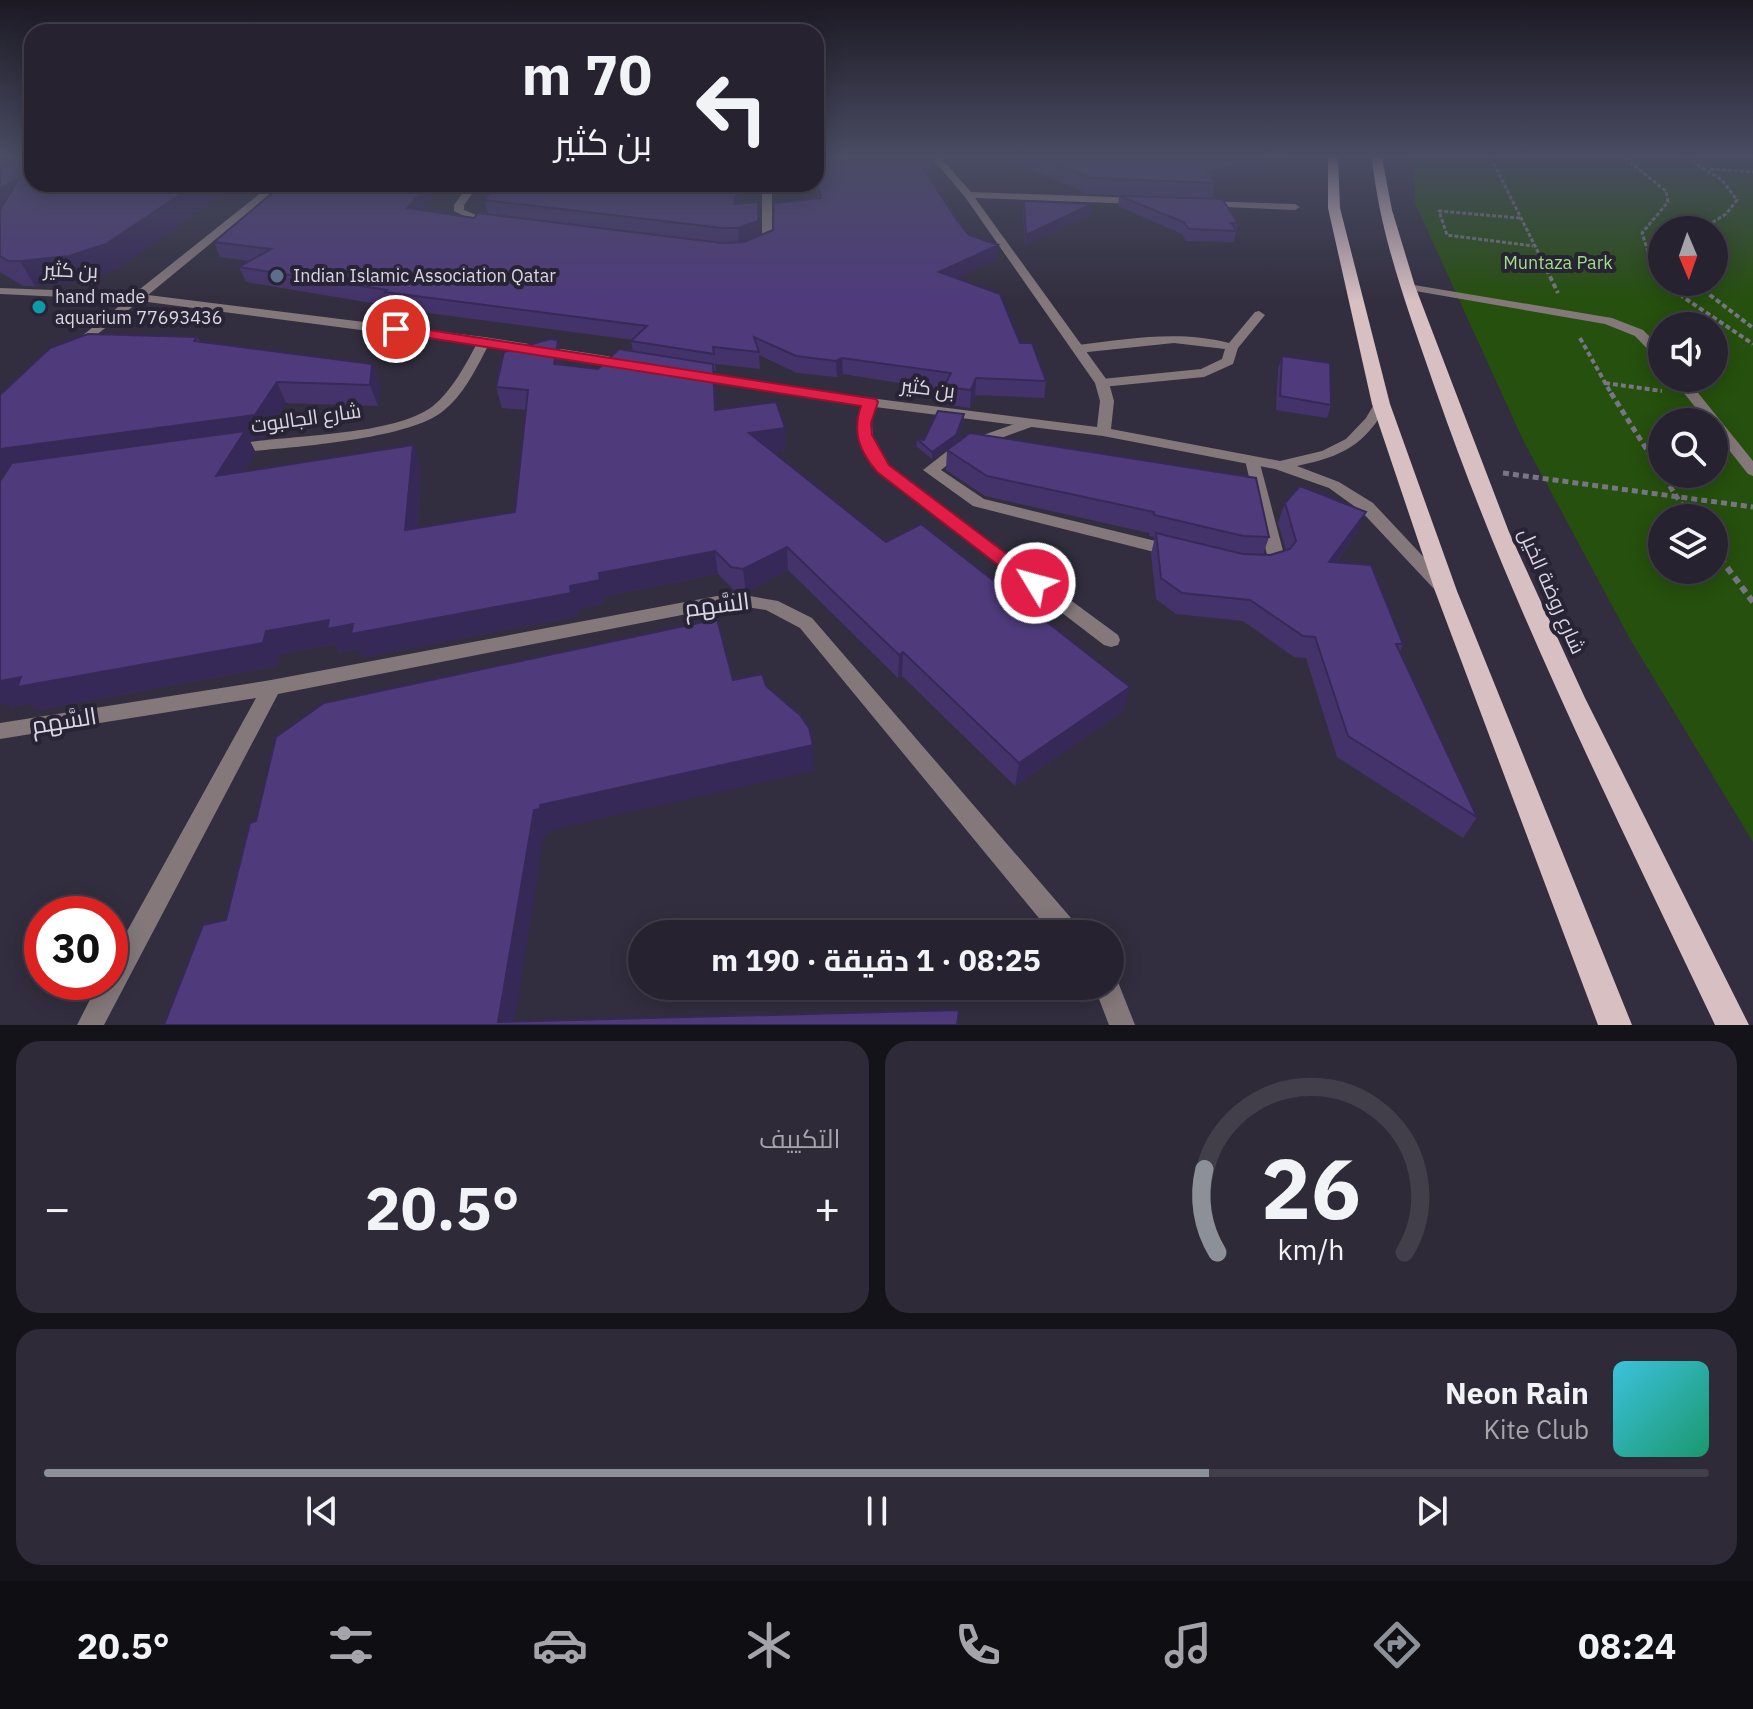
<!DOCTYPE html>
<html lang="ar">
<head>
<meta charset="utf-8">
<style>
  body { margin:0; font-family:"IBM Plex Sans",Cairo,sans-serif; background:#2e2a37; color:#f1f3f6; direction:rtl; height:100vh; display:flex; flex-direction:column; font-size:30px; white-space:nowrap }
  * { box-sizing:border-box; margin:0 }
  p { font-size:26px; color:#a4a4aa }
  .icon { flex:none; width:44px; height:44px; fill:none; stroke:currentColor; stroke-width:2; stroke-linecap:round; stroke-linejoin:round }
  .map { position:relative; height:1025px; overflow:hidden; direction:ltr }
  .sheet { display:flex; flex-direction:column; gap:16px; padding:16px; background:#15131a; flex:1 }
  .sheet>* { flex:none }
  .guide { position:absolute; left:24px; top:24px; width:800px; height:168px; border-radius:24px; box-shadow:0 4px 20px #0003,0 0 0 2px #423f4b; direction:rtl; background:#26222f; color:#f1f3f6; overflow:hidden }
  .needle { width:52px; rotate:178deg }
  .tools { position:absolute; left:1648px; top:216px; display:grid; gap:16px }
  .tools a { display:grid; place-items:center; width:80px; height:80px; border-radius:50%; background:#26222f; box-shadow:0 4px 20px #0003,0 0 0 2px #423f4b; font-size:40px }
  .speed { position:absolute; left:24px; top:896px; display:flex; gap:16px; font-size:40px; font-weight:700; text-align:center }
  .speed>* { display:grid; place-content:center; width:104px; height:104px; border-radius:50%; background:#26222f; box-shadow:0 4px 20px #0003,0 0 0 2px #423f4b; line-height:1 }
  .speed .limit { border:12px solid #d22; background:#fff; color:#111 }
  .pin { position:absolute; display:grid; place-items:center; width:68px; height:68px; color:#fff; margin:-34px; border:4px solid #fff; border-radius:50%; box-shadow:0 2px 8px #0007 }
  .me { position:absolute; width:88px; margin:-44px; rotate:307deg; stroke-linejoin:round; filter:drop-shadow(0 0 6px #0008) }
  .turn { display:flex; align-items:center; gap:28px; height:168px; padding:0 40px; font-size:36px }
  .turn .icon { width:104px; height:104px; stroke-width:2.5 }
  .turn b { display:block; font-size:56px; line-height:68px }
  .big { font-size:60px; font-weight:700; line-height:1.1 }
  .sheet .widget { flex:1; display:flex; flex-direction:column; justify-content:center; gap:12px; min-width:0; padding:0 28px; border-radius:24px; background:#2e2a37 }
  .sheet .dial { align-items:center; gap:0 }
  .dial svg { height:208px; overflow:visible; fill:none; stroke:#423f4b; stroke-width:7; stroke-linecap:round; text-anchor:middle }
  .dial text { fill:#f1f3f6; stroke:none }
  .song { display:flex; align-items:center; gap:24px }
  .cover { width:96px; height:96px; border-radius:12px; background:linear-gradient(135deg,hsl(190 70% 55%),hsl(160 70% 35%)) }
  .played { height:8px; border-radius:4px; background:linear-gradient(90deg,#8c9099 70%,#423f4b 70%) }
  .keys { display:flex; justify-content:space-around; direction:ltr }
  .heat { display:flex; justify-content:space-between; align-items:center; font-size:44px; direction:ltr }
  .sheet .tiles { flex:1; display:grid; gap:16px; grid-template-columns:1fr 1fr }
  .widget:last-child { grid-column:span 2 }
  .trip { position:absolute; left:628px; top:920px; width:496px; height:80px; border-radius:40px; background:#26222f; box-shadow:0 4px 20px #0003,0 0 0 2px #423f4b; font-weight:700; line-height:80px; text-align:center; direction:rtl }
  .dock { display:flex; height:128px; justify-content:space-around; align-items:center; background:#0f0e13; color:#a4a4aa }
  .dock .icon { width:56px; height:56px }
  .dock .current { color:#8c9099 }
  .dock b { font-size:36px; color:#f1f3f6 }
  .map>svg:first-child { display:block }
  .green { fill:#26500d; fill-rule:evenodd }
  .lines { fill:none; stroke-linecap:round; stroke-linejoin:round }
  .path-far3 { stroke:#787584; stroke-width:3; stroke-dasharray:4 2; stroke-linecap:butt }
  .path-far2 { stroke:#787584; stroke-width:4; stroke-dasharray:5 3; stroke-linecap:butt }
  .path-far1 { stroke:#787584; stroke-width:5; stroke-dasharray:6 4; stroke-linecap:butt }
  .path { stroke:#787584; stroke-width:6; stroke-dasharray:7 5; stroke-linecap:butt }
  .service { fill:#84787a; fill-rule:evenodd }
  .minor { fill:#84787a; fill-rule:evenodd }
  .primary { fill:#d7bfc2; fill-rule:evenodd }
  .wall { fill:#44336b }
  .shaded-wall { fill:#372957 }
  .building { fill:#4f3b7c; stroke:#372957; stroke-width:2 }
  .route { fill:#e11d48; stroke:#92132f; stroke-width:2 }
  .service-dot { fill:#5c6f8a; stroke:#282435; stroke-width:3 }
  .culture-dot { fill:#0f9aa8; stroke:#282435; stroke-width:3 }
  .labels { text-anchor:middle; stroke-width:8; stroke-linejoin:round; paint-order:stroke }
  .far-park-label { font-size:18px; fill:#a1df85; stroke:#282435 }
  .far-poi-label { font-size:18px; fill:#dad7e3; stroke:#282435; text-anchor:start }
  .street-label { font-size:20px; fill:#dad7e3; stroke:#282435 }
  .near-street-label { font-size:24px; fill:#dad7e3; stroke:#282435 }
</style>
</head>
<body>
<div class="map">
<svg width="1753" height="1025" viewBox="0 0 1753 1025">
  <rect width="100%" height="100%" fill="#322e3f"/>
  <!-- green -->
  <path class="green" d="M1414,158H1753V842L1630,639L1522,438L1415,203ZM1662,230H1714V282H1662ZM1662,326H1714V378H1662ZM1662,422H1714V474H1662ZM1662,518H1714V570H1662Z"/>
  <g class="lines">
    <!-- path-far3 -->
    <path class="path-far3" d="M1491,158L1544,264
      M1625,158L1666,191L1668,202L1642,233L1652,264
      M1687,158L1722,180L1737,200L1726,214L1700,230
      M1710,169L1753,172
      M1520,218L1439,211L1447,235L1533,246"/>
    <!-- path-far2 -->
    <path class="path-far2" d="M1543,262L1558,293
      M1650,262L1662,275
      M1669,282L1683,297L1753,344
      M1700,282L1710,295L1753,328
      M1580,338L1612,395
      M1605,383L1662,391"/>
    <!-- path-far1 -->
    <path class="path-far1" d="M1611,393L1690,518
      M1503,473L1753,507
      M1714,550L1722,560"/>
    <!-- path -->
    <path class="path" d="M1720,558L1753,602"/>
    <!-- service -->
    <path class="service" d="M1408,284L1612,318L1643,330L1662,349V360L1657,359L1635,336L1605,324L1404,289L1402,287Z
      M1259,311L1265,315L1238,348L1233,364L1204,377L1102,387L1095,383L1102,379L1201,369L1222,359L1225,349L1174,343L1078,353L1072,349L1078,345C1129,339 1178,330 1229,343L1255,312Z
      M1672,378H1686L1753,461V476L1748,474L1714,431V422H1707Z
      M1029,419L1034,420L1036,423L1034,426L965,451L941,470L984,499L1180,547L1182,551L1180,555L1174,557L973,506L923,470L955,445Z
      M1252,456L1259,460L1286,562L1283,566L1267,573L1258,567L1268,559L1245,460Z"/>
    <!-- minor -->
    <path class="minor" d="M932,158H941L971,192L1138,198L1143,201L1138,204L975,198L1109,383L1114,401L1111,429L1280,461L1322,451L1346,439L1366,418L1376,401H1386L1388,404C1364,446 1343,456 1297,466L1339,482L1373,503L1447,582L1450,586L1447,590H1435L1361,511L1329,488L1275,469L1103,436L875,407C868,429 874,447 888,466L1118,635L1120,640L1118,645L1111,647L1104,645L878,472C862,451 852,431 862,405L691,378L689,375L696,371L870,398L1097,427L1100,401L1095,383L965,197Z
      M272,184H283L148,295L484,337L626,359L632,363L626,367L488,346C476,369 463,396 442,412C404,441 281,448 231,453L226,452L224,449L226,446C280,434 391,438 433,406C452,390 465,366 476,345L140,301L77,350L71,346L73,343L127,300L0,294V288L135,293Z
      M469,184H479L464,205V210L490,221V225H482L454,211V205Z
      M758,184H768L772,195V243L759,250L754,247L762,242V195Z
      M1205,201L1295,204L1300,207L1295,210L1202,206V202Z
      M733,593L778,601L812,618L1077,925L1080,934H1052L800,628L766,610L733,605L278,694L104,1025H77L99,982H110V962L256,698L0,739V723L271,680Z
      M1110,974L1116,977L1135,1025H1109L1094,986H1110Z"/>
    <!-- primary -->
    <path class="primary" d="M1328,158H1338L1340,208L1390,404L1457,591L1632,1025H1598L1435,591L1372,404L1328,208Z
      M1372,158H1382L1392,210L1415,286L1509,532L1585,698L1749,1025H1715C1616,816 1512,610 1436,391C1410,315 1380,238 1372,158Z"/>
  </g>
  <!-- wall -->
  <path class="wall" d="M0,158L32,184H229L222,195L119,268L83,281L35,286H23L0,272Z
    M816,158L932,181L956,219L969,235L998,245L996,260L956,278L1020,343L1046,381L1044,398L975,395L970,408L944,404V390L843,374L837,377L797,373L759,355L760,369L715,364L716,371L714,370L717,410L786,450L773,452L886,542L1124,710L1015,786L902,676L898,678L788,570L746,592L734,590L718,574L605,596V603L577,609L578,616L363,657L359,649L339,653L335,644L280,654L277,666L37,710L30,703L11,707L8,703L6,472L197,337L200,341L372,364L380,385L378,406L286,403L266,437L249,439L256,453L244,471L413,445L421,467L417,528L515,512L526,410L502,408L496,387L563,360L562,365L598,369L633,352L631,341L633,340L390,308L389,306L246,282L239,267L250,261L220,257L214,242L423,210L474,218L488,214L484,200L743,184L739,203L758,202L759,236L773,230L818,199L814,184H816Z
    M1003,158H1290L1277,168L1249,178L1215,184L1212,199L1088,194Z
    M1119,196L1238,223L1234,242L1186,241L1182,234L1118,206Z
    M1024,201L1092,204L1091,215L1025,246L1023,212Z
    M1282,356L1331,405L1327,418L1276,410L1278,369Z
    M964,414V421L956,442L932,459L916,446L917,439L924,440Z
    M947,450L1269,537L1263,555H1270L1286,550L1278,523L1285,503L1357,532L1336,562L1403,644L1400,652L1477,817L1463,838L1337,757L1306,658L1294,657L1243,621L1176,614L1156,599L1151,554L1155,537L1149,536V533L985,496L946,470Z"/>
  <!-- shaded-wall -->
  <path class="shaded-wall" d="M0,158H26L0,219Z
    M1267,158H1290L1277,168L1249,178L1215,184L1207,171Z
    M933,168L932,181L924,169Z
    M196,184H229L222,195L119,268L83,281L35,286L20,261Z
    M429,184H446L412,222L407,208Z
    M738,184H743L735,221L734,204Z
    M758,202L759,239L739,246L738,228Z
    M1092,204L1091,215L1025,246L1026,235Z
    M998,245L996,260L938,287L939,272Z
    M558,340L563,360L559,385L554,364Z
    M842,358L843,374L837,377L836,361Z
    M372,364L380,385L378,406L370,385Z
    M713,364L716,385L718,432L715,410Z
    M976,378L975,395L970,408L971,390Z
    M277,382L286,403L266,437L249,439L256,453L228,498L216,476L239,440L0,473V449Z
    M964,414V421L956,442L932,459V452Z
    M785,428L786,450L752,455L749,433Z
    M413,445L421,467L415,553L405,530Z
    M1366,512L1357,532L1321,582L1329,562Z
    M787,547L788,570L746,592L743,569Z
    M715,551L718,574L605,596V603L577,609L578,616L363,657L359,649L339,653L335,644L280,654L277,666L37,710L30,703L11,707L8,703L0,705V681L329,620L570,586L599,573Z
    M903,652L902,676L898,678L899,655Z
    M1130,687L1124,710L1015,786L1019,763Z
    M813,745L814,771L550,830V834L544,836L514,1025L498,1022L534,810L540,805Z"/>
  <!-- building -->
  <path class="building" d="M14,158H32V184H196L106,244L69,256L20,261H8L0,256V210L19,178L0,188V172Z
    M816,158H924L933,168L924,169L956,219L969,235L998,245L939,272L1000,294L1020,343H1032L1046,381L976,378L971,390L944,387L951,373L842,358L836,361L796,356L754,337L759,352L713,347L714,354L631,341L647,326L385,292L387,290L239,267L271,249L214,242L283,184H429L407,208L474,218L478,213L722,243L744,242L773,230L774,203L821,198L816,181Z
    M1040,158H1267L1253,163L1207,171L1216,183L1090,178Z
    M496,184H738L734,204L758,202V221L738,228H722L484,200Z
    M1119,196L1222,199L1238,223H1231L1237,231L1189,229L1184,222Z
    M1024,201L1092,204L1026,235Z
    M88,334L197,337L194,341L372,364L370,385L277,382L255,415L0,449V395L50,348Z
    M550,339L558,340L554,364L598,369L619,349L713,364L715,410L776,402L785,428L749,433L886,542L921,524L1130,687L1019,763L903,652L899,655L787,547L743,569L731,567L715,551L599,573L600,580L570,586L571,593L351,634L353,624L327,629L329,620L266,631L263,643L17,687L21,677L0,681V481L12,463L245,431L216,476L413,445L405,530L515,512L528,390L496,387L504,352Z
    M1282,356L1330,363L1331,405L1280,396Z
    M938,411L964,414L956,435L932,452L917,439L924,440Z
    M970,433L1256,478L1269,537L1243,536L1154,515V512L987,476L947,450Z
    M1300,486L1366,512L1329,562L1371,565L1403,644H1396L1477,817L1348,736L1315,637L1303,636L1250,600L1182,593L1161,578L1156,533L1243,554L1270,555L1290,549L1296,541L1285,503Z
    M717,619L733,680L762,674L766,686L800,715L809,728L813,745L540,805V809L534,810L498,1022L959,1010L957,1025H164L203,925L226,920L250,823L256,821L276,737L324,703Z"/>
  <!-- sky -->
  <linearGradient id="sky" x2="0" y2="1"><stop stop-color="#1c1923"/><stop offset="0.52" stop-color="#494c63"/><stop offset="1" stop-color="#494c63" stop-opacity="0"/></linearGradient>
  <rect width="1753" height="301" fill="url(#sky)"/>
  <!-- route -->
  <path class="route" d="M396,325L876,399L878,402L871,423L872,435L889,465L1045,583L1042,588H1028L877,472C859,451 852,432 861,406L391,332L389,329Z"/>
  <!-- markers -->
  <circle class="service-dot" cx="277" cy="276" r="8"/>
  <circle class="culture-dot" cx="39" cy="307" r="8"/>
  <g class="labels">
    <!-- far-park labels -->
    <g class="far-park-label">
      <text x="1558" y="269">Muntaza Park</text>
    </g>
    <!-- far-poi labels -->
    <g class="far-poi-label">
      <text x="293" y="282">Indian Islamic Association Qatar</text>
      <text x="55" y="303">hand made<tspan x="55" dy="21">aquarium 77693436</tspan></text>
    </g>
    <!-- street labels -->
    <g class="street-label">
      <text transform="translate(71 270) rotate(2)" y="7">بن كثير</text>
      <text transform="translate(928 388) rotate(7)" y="7">بن كثير</text>
      <text transform="translate(306 418) rotate(-8)" y="7">شارع الجالبوت</text>
      <text transform="translate(1552 591) rotate(66)" y="7">شارع روضة الخيل</text>
    </g>
    <!-- near-street labels -->
    <g class="near-street-label">
      <text transform="translate(717 605) rotate(-7)" y="8">السَّهم</text>
      <text transform="translate(64 721) rotate(-9)" y="8">السَّهم</text>
    </g>
  </g>
</svg>
<div class="tools">
<a><svg class="needle" viewBox="-14 -14 28 28"><path d="M0-13l5 13h-10z" fill="#e53935"/><path d="M0 13l5-13h-10z" fill="#a4a4aa"/></svg></a>
<a><svg class="icon" aria-label="sound" viewBox="0 0 24 24"><path d="M4 9h4l5-4v14l-5-4H4zM17 9q2 3 0 6"/></svg></a>
<a><svg class="icon" aria-label="search" viewBox="0 0 24 24"><circle cx="10" cy="10" r="6"/><path d="M15 15l6 6"/></svg></a>
<a><svg class="icon" aria-label="layers" viewBox="0 0 24 24"><path d="M12 4l9 5-9 5-9-5zM3 14l9 5 9-5"/></svg></a>
</div>
<div class="speed"><div class="limit">30</div></div>
<div class="pin" style="left:396px;top:329px;background:#d93025"><svg class="icon" aria-label="arrive" viewBox="0 0 24 24"><path d="M6 21V4h12l-3 4 3 4H6"/></svg></div>
<svg class="me" style="left:1035px;top:583px" viewBox="-20 -20 40 40"><circle r="17" fill="#e11d48" stroke="#fff" stroke-width="3"/><path d="M0-11L8 9 0 5-8 9z" fill="#fff"/></svg>
<div class="trip">08:25 · 1 دقيقة · 190 m</div>
<div class="guide">
<div class="turn"><svg class="icon" aria-label="left" viewBox="0 0 24 24"><path d="M17 20v-9H6M10 6l-5 5 5 5"/></svg><div><b>70 m</b>بن كثير</div></div>
</div>
</div>
<section class="sheet">
<div class="tiles">
<div class="widget dial"><svg viewBox="0 0 100 80">
<path d="M14 69A42 42 0 1 1 86 69"/>
<path d="M14 69A42 42 0 0 1 9 37" stroke="#8c9099"/>
<text x="50" y="56" font-size="32" font-weight="700">26</text>
<text x="50" y="72" font-size="11">km/h</text>
</svg></div>
<div class="widget"><p>التكييف</p>
<div class="heat"><a>−</a><b class="big">20.5°</b><a>+</a></div>
</div>
<div class="widget">
<div class="song"><i class="cover"></i><div><b>Neon Rain</b><p>Kite Club</p></div></div>
<div class="played"></div>
<div class="keys"><svg class="icon" aria-label="previous" viewBox="0 0 24 24"><path d="M18 5L8 12l10 7zM5 5v14"/></svg><svg class="icon" aria-label="pause" viewBox="0 0 24 24"><path d="M8 5v14M16 5v14"/></svg><svg class="icon" aria-label="next" viewBox="0 0 24 24"><path d="M6 5l10 7-10 7zM19 5v14"/></svg></div>
</div>
</div>
</section>
<nav class="dock">
<b>08:24</b>
<svg class="icon current" aria-label="directions" viewBox="0 0 24 24"><path d="M12 3l9 9-9 9-9-9zM9 14v-3h6M13 9l2 2-2 2"/></svg>
<svg class="icon" aria-label="music" viewBox="0 0 24 24"><path d="M9 18V5l10-2v13"/><circle cx="6" cy="18" r="3"/><circle cx="16" cy="16" r="3"/></svg>
<svg class="icon" aria-label="phone" viewBox="0 0 24 24"><path d="M5 4h4l2 5-3 2q2 4 5 5l2-3 5 2v4C11 20 4 13 5 4z"/></svg>
<svg class="icon" aria-label="climate" viewBox="0 0 24 24"><path d="M12 3v18M4 7l16 10M4 17L20 7"/></svg>
<svg class="icon" aria-label="car" viewBox="0 0 24 24"><path d="M5 17H2v-5l4-1 3-4h7l3 4 3 1v5h-3M9 17h6M6 11h13"/><circle cx="7" cy="17" r="2"/><circle cx="17" cy="17" r="2"/></svg>
<svg class="icon" aria-label="filters" viewBox="0 0 24 24"><path d="M4 7h16M4 17h16"/><circle cx="9" cy="7" r="2"/><circle cx="15" cy="17" r="2"/></svg>
<b>20.5°</b>
</nav>
</body>
</html>
